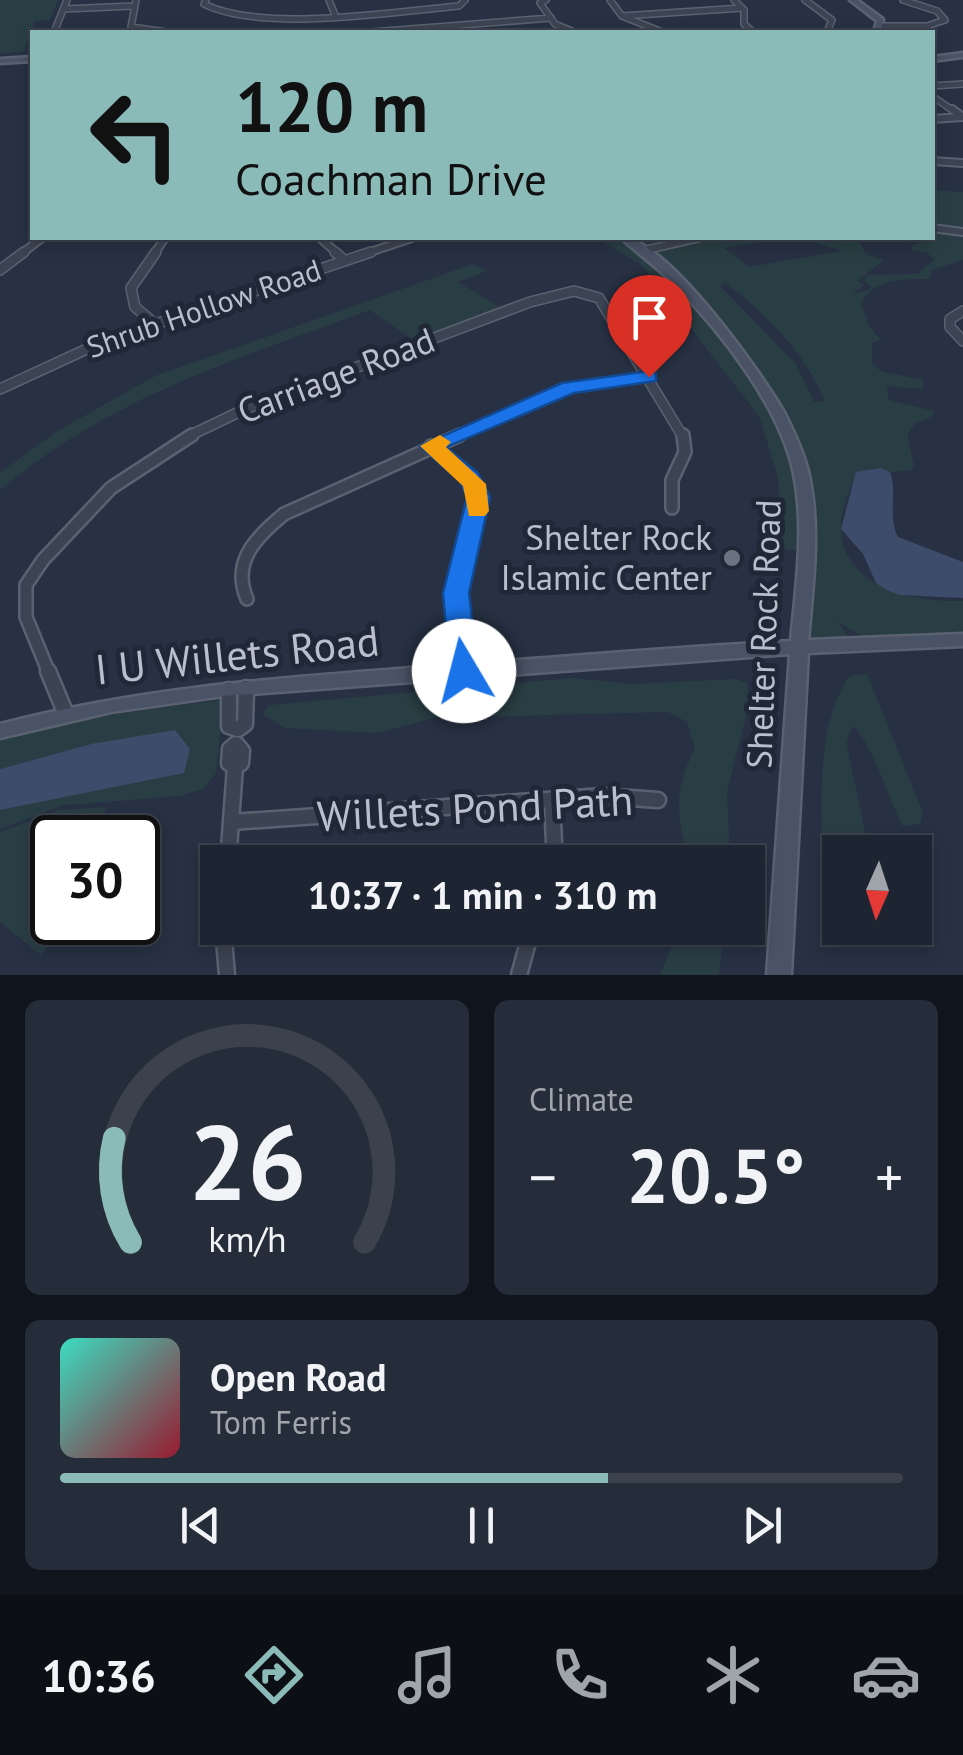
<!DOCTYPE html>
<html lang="en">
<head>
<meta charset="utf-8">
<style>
  body { margin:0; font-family:"PT Sans",sans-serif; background:#252d3a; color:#f1f3f6; height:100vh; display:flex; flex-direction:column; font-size:38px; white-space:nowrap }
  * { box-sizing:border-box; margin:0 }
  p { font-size:32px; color:#a0a5ac }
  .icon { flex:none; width:55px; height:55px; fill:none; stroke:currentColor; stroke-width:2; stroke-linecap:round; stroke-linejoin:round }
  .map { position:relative; height:975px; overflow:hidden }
  .side { display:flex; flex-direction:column; gap:25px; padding:25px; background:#10141c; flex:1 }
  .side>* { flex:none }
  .hud { position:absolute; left:30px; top:30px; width:905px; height:210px; border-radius:0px; box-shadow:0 5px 15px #0003,0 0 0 2px #3b424d; background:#8bbbb9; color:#111; overflow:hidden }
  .needle { width:65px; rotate:183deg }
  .controls { position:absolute; left:822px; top:835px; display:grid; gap:20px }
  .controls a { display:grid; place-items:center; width:110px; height:110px; border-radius:0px; background:#1d2532; box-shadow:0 5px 15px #0003,0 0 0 2px #3b424d; font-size:50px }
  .speed { position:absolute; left:30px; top:815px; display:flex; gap:20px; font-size:50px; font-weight:700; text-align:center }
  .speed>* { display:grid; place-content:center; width:130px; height:130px; border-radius:50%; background:#1d2532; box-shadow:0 5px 15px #0003,0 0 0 2px #3b424d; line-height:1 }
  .speed .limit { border:5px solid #111; border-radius:15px; background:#fff; color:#111 }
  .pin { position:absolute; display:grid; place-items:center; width:85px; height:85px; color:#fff; margin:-102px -42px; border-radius:50% 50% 50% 0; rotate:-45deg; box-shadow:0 0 10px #0007 }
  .pin .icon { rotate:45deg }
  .me { position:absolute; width:110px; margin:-55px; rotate:352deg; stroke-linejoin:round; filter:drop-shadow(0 0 8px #0008) }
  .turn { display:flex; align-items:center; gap:35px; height:210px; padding:0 40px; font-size:45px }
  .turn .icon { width:130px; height:130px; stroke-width:2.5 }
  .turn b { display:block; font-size:70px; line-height:85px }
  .big { font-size:75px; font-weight:700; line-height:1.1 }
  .side .widget { flex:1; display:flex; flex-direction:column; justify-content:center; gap:15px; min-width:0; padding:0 35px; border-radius:15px; background:#252d3a }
  .side .dial { align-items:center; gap:0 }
  .dial svg { height:260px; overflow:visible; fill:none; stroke:#3b424d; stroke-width:7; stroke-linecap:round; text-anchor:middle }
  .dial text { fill:#f1f3f6; stroke:none }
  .song { display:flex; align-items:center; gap:30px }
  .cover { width:120px; height:120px; border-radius:15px; background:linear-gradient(135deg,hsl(170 70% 55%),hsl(350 70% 35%)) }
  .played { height:10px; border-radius:5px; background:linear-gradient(90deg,#8bbbb9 65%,#3b424d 65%) }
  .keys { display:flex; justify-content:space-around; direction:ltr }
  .heat { display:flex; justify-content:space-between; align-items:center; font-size:55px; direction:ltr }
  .side .tiles { flex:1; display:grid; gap:25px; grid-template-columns:1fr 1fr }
  .widget:last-child { grid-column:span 2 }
  .trip { position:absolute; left:200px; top:845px; width:565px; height:100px; border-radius:0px; background:#1d2532; box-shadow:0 5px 15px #0003,0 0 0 2px #3b424d; font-weight:700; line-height:100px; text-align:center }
  .tabs { display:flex; height:160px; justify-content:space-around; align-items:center; background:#0c0f14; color:#a0a5ac }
  .tabs .icon { width:70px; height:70px }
  .tabs .on { color:#8bbbb9 }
  .tabs b { font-size:45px; color:#f1f3f6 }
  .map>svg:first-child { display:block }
  .green { fill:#293e44; fill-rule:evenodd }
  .water { fill:#3e4c6b }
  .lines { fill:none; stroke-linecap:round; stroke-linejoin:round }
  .street-far4-casing { stroke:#5a6170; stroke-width:8 }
  .street-far3-casing { stroke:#5a6170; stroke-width:10 }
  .street-far2-casing { stroke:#5a6170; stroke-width:12 }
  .street-far1-casing { stroke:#5a6170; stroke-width:16 }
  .street-casing { stroke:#5a6170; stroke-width:19 }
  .secondary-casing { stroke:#5a6170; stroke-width:5 }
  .street-far4 { stroke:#3c4352; stroke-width:5 }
  .street-far3 { stroke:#3c4352; stroke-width:6 }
  .street-far2 { stroke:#3c4352; stroke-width:9 }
  .street-far1 { stroke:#3c4352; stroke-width:11 }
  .street { stroke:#3c4352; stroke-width:14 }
  .secondary { fill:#4a5265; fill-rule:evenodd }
  .route { fill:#1a73e8; stroke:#114b97; stroke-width:2.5 }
  .slow { fill:#f59e0b }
  .worship-dot { fill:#6b7280; stroke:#202838; stroke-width:4 }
  .labels { text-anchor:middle; stroke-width:10; stroke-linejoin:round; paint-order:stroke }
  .far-street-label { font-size:30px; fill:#b9bfcc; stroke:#202838 }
  .street-label { font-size:35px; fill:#b9bfcc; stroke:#202838 }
  .poi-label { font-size:35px; fill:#b9bfcc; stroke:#202838; text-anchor:end }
  .near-street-label { font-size:42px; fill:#b9bfcc; stroke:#202838 }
</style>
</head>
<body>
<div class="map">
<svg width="963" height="975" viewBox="0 0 963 975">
  <rect width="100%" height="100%" fill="#273143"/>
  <!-- green -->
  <path class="green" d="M0,0H58L50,20L35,21L24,52L0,53Z
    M932,190L963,192V231L933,226Z
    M933,230L963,233V260L931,270L929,279C903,279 875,278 861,303L869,326L881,340L872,343V363L881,371L924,380L922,389L886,386L889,400L934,411L933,416L915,423L907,435L914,465L911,470L890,472L881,468L855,479C809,567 885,603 963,601V637L861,636L837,621L852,641L799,646L806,551L782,549L778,478L760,418L656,282L640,264L600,240L789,238L724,248L749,267L843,251L798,238H858L866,254L884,260L857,281L864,285L852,295L873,288L864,280L868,275L917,274L935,260L926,252L913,251L910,246L932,238ZM724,282C766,313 805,353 825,401L814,402L795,363L720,286Z
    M473,264L487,271L458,282L506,311L419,344L370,310C235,360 113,396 0,490V473L56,432L155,376Z
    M867,674L923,813L920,824L903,826C885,792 878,756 854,726L846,741L869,852H840V892L823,884C823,822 812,727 850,676Z
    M573,678L632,684L735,679L747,683L749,704L727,791L730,862H687C679,810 671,798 695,748L687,722L668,712L433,718L379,733L285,728L262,714L269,705Z
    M224,700L216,773L203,789L179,796L64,805L0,829V810L184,773L91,744L0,769V741C74,718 147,709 224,700Z
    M106,807L99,837L52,838V922L67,923L41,955L0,922V832L60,810Z
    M680,928H724L719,975H660Z"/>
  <!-- water -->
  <path class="water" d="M881,468L890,472C898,494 887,515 898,537L963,562V598L899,595L885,589L876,583L863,554L841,529L856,472Z
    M175,730L190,749L184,773L0,810V769L91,744Z"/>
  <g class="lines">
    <!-- street-far4 casing -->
    <g class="street-far4-casing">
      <path id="street-far4" d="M136,0L131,27L166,32
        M206,0L204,4C263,33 392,12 459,6L465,0
        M329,0L335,15
        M546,0L540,3L555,24L574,32
        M610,0L622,16L662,32
        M734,0L744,10V24L753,32
        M805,0L832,20L827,32
        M64,9L134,6
        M622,16L742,8
        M882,26H927L945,20L937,11L903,0
        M54,32L67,0
        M372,32L551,18
        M932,86L963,84
        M932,96L955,112"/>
    </g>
    <!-- street-far3 casing -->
    <g class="street-far3-casing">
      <path id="street-far3" d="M952,109L963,117
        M932,119L962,117
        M932,161L963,163
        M932,228L963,232
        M320,238L338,254
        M646,250L698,238
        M21,254L42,238
        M154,254L165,238
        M364,254L412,238"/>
    </g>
    <!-- street-far2 casing -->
    <g class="street-far2-casing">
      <path id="street-far2" d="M335,252L345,261
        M0,270L24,252
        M963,311L950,319V327L963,341
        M154,323L135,307L131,288L156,252
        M0,389L102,342L371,252
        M187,437L243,410L530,302L574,291L599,298L683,437
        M454,437L569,388L649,377"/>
    </g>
    <!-- street-far1 casing -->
    <g class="street-far1-casing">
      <path id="street-far1" d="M431,446L470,478L479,497L456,593L464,671
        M672,508V480L685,452L683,435
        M247,599C231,562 256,537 284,514L460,435
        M49,673L26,617V585L43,560L111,488L192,435"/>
    </g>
    <!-- street casing -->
    <g class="street-casing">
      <path id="street" d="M48,671L65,712
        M229,690V726L238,729L245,724L246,688
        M236,744L242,751L241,763L235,767L229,763L230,749Z
        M232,822L603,796L658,800
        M228,862L235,767
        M549,862L554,843L552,800
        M223,928L227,975
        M519,975L532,928"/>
    </g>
    <!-- secondary casing -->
    <g class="secondary-casing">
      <path id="secondary" d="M850,0H857L883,19L881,32H874L877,21Z
        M963,53V57L932,61V57Z
        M32,57V61L0,63V59Z
        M621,238C664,235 764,376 785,414C794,432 803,451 808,471C821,525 813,585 808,640L963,634V646L808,653L791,975H767L790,654L223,696L111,712L0,738V724C149,685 297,677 450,665C564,657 677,647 791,641C796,586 805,529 794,474C780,406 720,331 673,283C656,266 637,253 621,238Z"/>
    </g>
    <!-- street-far4 -->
    <use href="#street-far4" class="street-far4"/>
    <!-- street-far3 -->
    <use href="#street-far3" class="street-far3"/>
    <!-- street-far2 -->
    <use href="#street-far2" class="street-far2"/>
    <!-- street-far1 -->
    <use href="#street-far1" class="street-far1"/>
    <!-- street -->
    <use href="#street" class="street"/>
    <!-- secondary -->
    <use href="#secondary" class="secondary"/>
  </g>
  <!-- route -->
  <path class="route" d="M649,371L656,373V381L574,393L446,447L478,473L490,497L469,593L478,671L473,678H454L450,671L443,593L467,497L460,481L420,446L562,383Z"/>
  <!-- slow -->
  <path class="slow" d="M440,435L451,442L446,447L486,484L489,511L485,516H469L463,486L420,446Z"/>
  <!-- markers -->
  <circle class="worship-dot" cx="732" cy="558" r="10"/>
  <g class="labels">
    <!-- far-street labels -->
    <g class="far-street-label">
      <text transform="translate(204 309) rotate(-19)" y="10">Shrub Hollow Road</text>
    </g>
    <!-- street labels -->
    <g class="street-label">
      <text transform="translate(336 376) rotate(-21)" y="12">Carriage Road</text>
      <text transform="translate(764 634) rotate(-88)" y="12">Shelter Rock Road</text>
    </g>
    <!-- poi labels -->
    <g class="poi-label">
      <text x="712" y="550">Shelter Rock<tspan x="712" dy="40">Islamic Center</tspan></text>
    </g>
    <!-- near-street labels -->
    <g class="near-street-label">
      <text transform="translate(237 655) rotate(-6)" y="15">I U Willets Road</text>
      <text transform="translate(475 808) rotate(-3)" y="15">Willets Pond Path</text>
    </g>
  </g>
</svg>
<div class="controls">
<a><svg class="needle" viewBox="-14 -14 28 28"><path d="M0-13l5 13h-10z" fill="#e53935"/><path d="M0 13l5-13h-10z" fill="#a0a5ac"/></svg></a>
</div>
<div class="speed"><div class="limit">30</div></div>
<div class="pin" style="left:649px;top:377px;background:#d93025"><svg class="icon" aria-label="arrive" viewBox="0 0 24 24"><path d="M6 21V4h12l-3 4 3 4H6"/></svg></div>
<svg class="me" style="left:464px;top:671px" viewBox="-20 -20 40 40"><circle r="19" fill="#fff"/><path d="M0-13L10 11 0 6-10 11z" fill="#1a73e8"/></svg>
<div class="trip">10:37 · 1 min · 310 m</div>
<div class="hud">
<div class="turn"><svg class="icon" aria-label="left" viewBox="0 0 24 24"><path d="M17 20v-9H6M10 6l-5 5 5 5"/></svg><div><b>120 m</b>Coachman Drive</div></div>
</div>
</div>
<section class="side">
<div class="tiles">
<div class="widget dial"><svg viewBox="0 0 100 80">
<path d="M14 69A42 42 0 1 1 86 69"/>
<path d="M14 69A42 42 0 0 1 9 37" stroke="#8bbbb9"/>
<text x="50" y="56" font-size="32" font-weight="700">26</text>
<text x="50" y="72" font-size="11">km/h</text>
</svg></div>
<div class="widget"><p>Climate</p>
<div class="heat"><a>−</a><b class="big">20.5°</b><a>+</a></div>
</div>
<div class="widget">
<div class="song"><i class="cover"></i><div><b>Open Road</b><p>Tom Ferris</p></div></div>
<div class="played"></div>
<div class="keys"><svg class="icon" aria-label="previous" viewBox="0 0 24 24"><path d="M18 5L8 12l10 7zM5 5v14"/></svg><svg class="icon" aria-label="pause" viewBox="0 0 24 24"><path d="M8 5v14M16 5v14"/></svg><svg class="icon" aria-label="next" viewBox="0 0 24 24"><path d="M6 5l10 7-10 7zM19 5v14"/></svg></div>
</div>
</div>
</section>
<nav class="tabs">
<b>10:36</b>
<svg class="icon on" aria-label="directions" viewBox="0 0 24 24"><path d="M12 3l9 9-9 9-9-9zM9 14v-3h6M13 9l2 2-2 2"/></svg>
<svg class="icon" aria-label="music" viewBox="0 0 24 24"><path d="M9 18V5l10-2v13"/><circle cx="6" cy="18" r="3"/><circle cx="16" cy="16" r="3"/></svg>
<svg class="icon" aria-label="phone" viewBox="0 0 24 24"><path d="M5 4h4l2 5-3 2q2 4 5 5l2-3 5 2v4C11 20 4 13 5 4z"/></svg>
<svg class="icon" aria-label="climate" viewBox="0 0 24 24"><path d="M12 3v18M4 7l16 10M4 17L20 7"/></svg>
<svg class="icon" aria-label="car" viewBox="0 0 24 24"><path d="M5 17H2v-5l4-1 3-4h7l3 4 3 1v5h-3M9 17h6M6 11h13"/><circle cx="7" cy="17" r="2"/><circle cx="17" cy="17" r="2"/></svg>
</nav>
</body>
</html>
